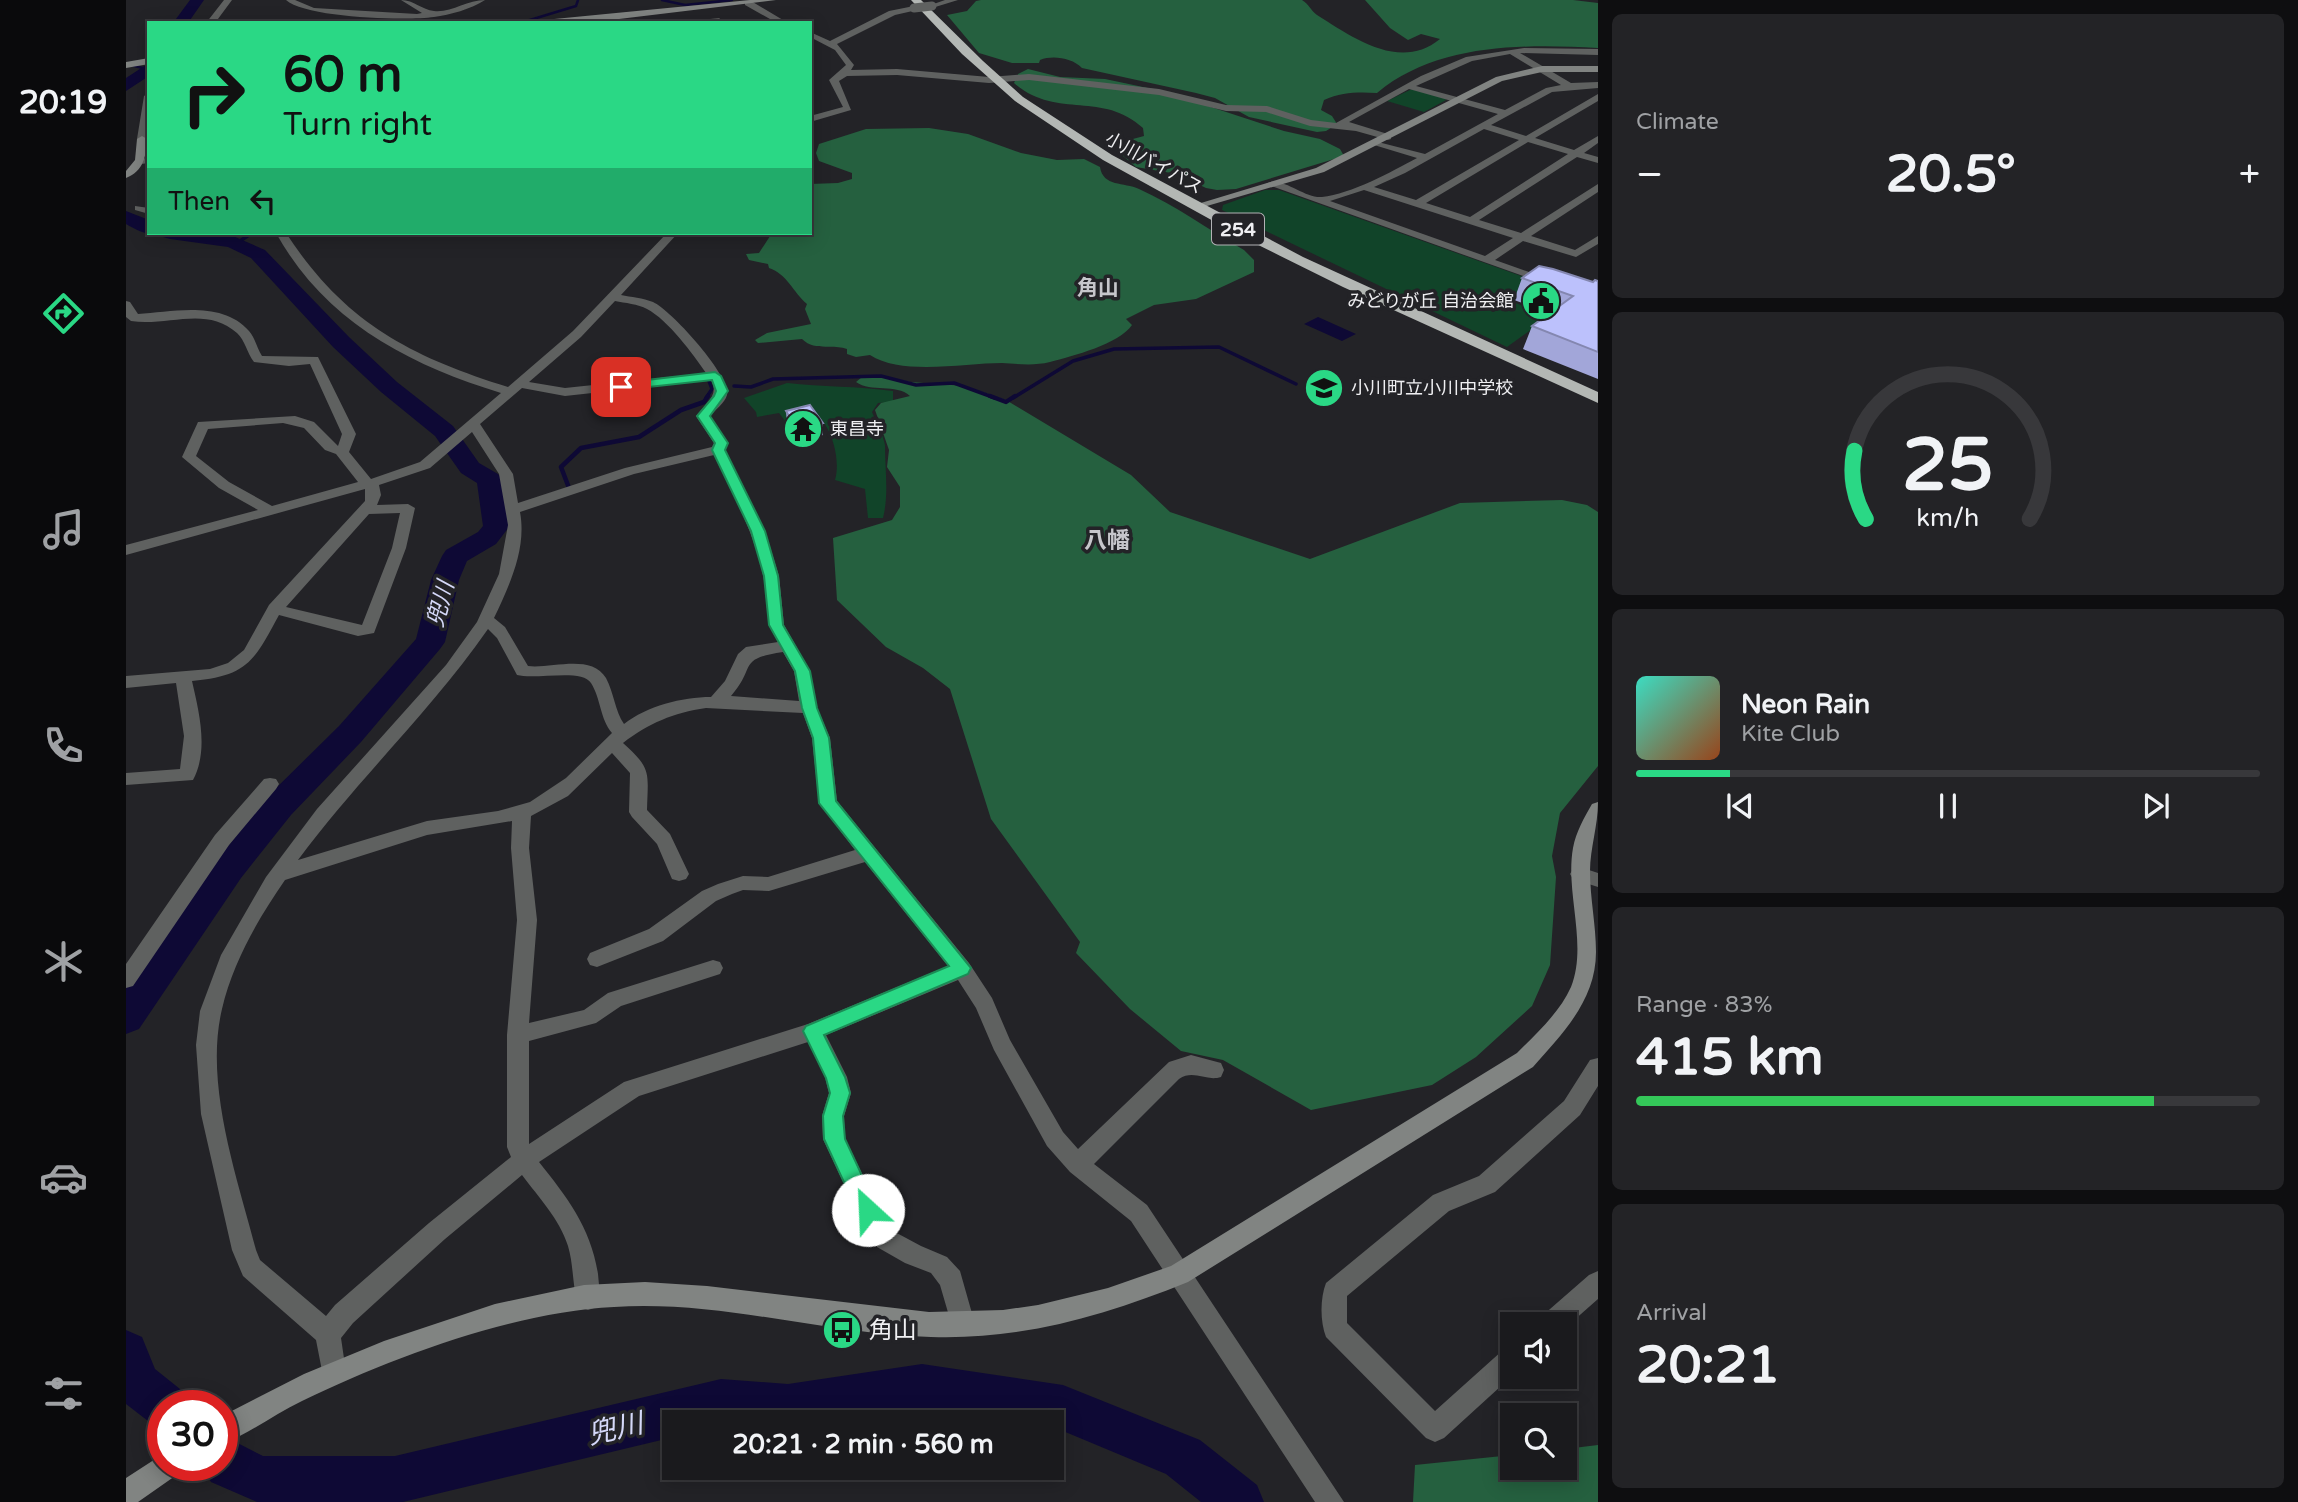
<!DOCTYPE html>
<html lang="en">
<head>
<meta charset="utf-8">
<style>
  body { margin:0; font-family:"Varela Round","Noto Sans JP",sans-serif; background:#232326; color:#f1f3f6; height:100vh; display:flex; flex-direction:column; font-size:26px; white-space:nowrap }
  * { box-sizing:border-box; margin:0 }
  p { font-size:23px; color:#9fa1a4 }
  .icon { flex:none; width:38px; height:38px; fill:none; stroke:currentColor; stroke-width:2; stroke-linecap:round; stroke-linejoin:round }
  .map { position:relative; flex:1; overflow:hidden }
  .sheet { display:flex; flex-direction:column; gap:14px; padding:14px; background:#0e0e10; width:700px }
  .sheet>* { flex:none }
  .hud { position:absolute; left:21px; top:21px; width:665px; height:214px; border-radius:0px; box-shadow:0 4px 18px #0003,0 0 0 2px #38383b; background:#2ad885; color:#111; overflow:hidden }
  .tools { position:absolute; left:1374px; top:1312px; display:grid; gap:14px }
  .tools a { display:grid; place-items:center; width:77px; height:77px; border-radius:0px; background:#1a1a1d; box-shadow:0 4px 18px #0003,0 0 0 2px #38383b; font-size:35px }
  .speed { position:absolute; left:21px; top:1390px; display:flex; gap:14px; font-size:35px; font-weight:700; text-align:center }
  .speed>* { display:grid; place-content:center; width:91px; height:91px; border-radius:50%; background:#1a1a1d; box-shadow:0 4px 18px #0003,0 0 0 2px #38383b; line-height:1 }
  .speed .limit { border:10px solid #d22; background:#fff; color:#111 }
  .pin { position:absolute; display:grid; place-items:center; width:60px; height:60px; color:#fff; margin:-30px; border-radius:14px; box-shadow:0 4px 10px #0006 }
  .me { position:absolute; width:77px; margin:-38px; rotate:335deg; stroke-linejoin:round; filter:drop-shadow(0 0 5px #0008) }
  .turn { display:flex; align-items:center; gap:24px; height:147px; padding:0 21px; font-size:32px }
  .turn .icon { width:91px; height:91px; stroke-width:2.5 }
  .turn b { display:block; font-size:49px; line-height:60px }
  .then { display:flex; align-items:center; height:66px; padding:0 21px; background:#0003; gap:14px; font-size:26px }
  .big { font-size:52px; font-weight:700; line-height:1.1 }
  .sheet .widget { flex:1; display:flex; flex-direction:column; justify-content:center; gap:10px; min-width:0; padding:0 24px; border-radius:10px; background:#232326 }
  .sheet .dial { align-items:center; gap:0 }
  .dial svg { height:182px; overflow:visible; fill:none; stroke:#38383b; stroke-width:7; stroke-linecap:round; text-anchor:middle }
  .dial text { fill:#f1f3f6; stroke:none }
  .song { display:flex; align-items:center; gap:21px }
  .cover { width:84px; height:84px; border-radius:10px; background:linear-gradient(135deg,hsl(170 70% 55%),hsl(20 70% 35%)) }
  .played { height:7px; border-radius:4px; background:linear-gradient(90deg,#2ad885 15%,#38383b 15%) }
  .keys { display:flex; justify-content:space-around; direction:ltr }
  .heat { display:flex; justify-content:space-between; align-items:center; font-size:38px; direction:ltr }
  .charge { height:10px; border-radius:5px; background:linear-gradient(90deg,#34c759 83%,#38383b 0) }
  .trip { position:absolute; left:536px; top:1410px; width:402px; height:70px; border-radius:0px; background:#1a1a1d; box-shadow:0 4px 18px #0003,0 0 0 2px #38383b; font-weight:700; line-height:70px; text-align:center }
  main { display:flex; flex:1; min-height:0 }
  .tab-bar { display:flex; flex-direction:column; width:126px; justify-content:space-around; align-items:center; background:#0a0a0c; color:#9fa1a4 }
  .tab-bar .icon { width:49px; height:49px }
  .tab-bar .current { color:#2ad885 }
  .tab-bar b { font-size:32px; color:#f1f3f6 }
  .map>svg:first-child { display:block }
  .green { fill:#114429 }
  .forest { fill:#25603f }
  .water { fill:#0e0935 }
  .lines { fill:none; stroke-linecap:round; stroke-linejoin:round }
  .stream-far2 { stroke:#0e0935; stroke-width:2.5 }
  .stream-far1 { stroke:#0e0935; stroke-width:3.5 }
  .stream { stroke:#0e0935; stroke-width:4.5 }
  .river { fill:#0e0935; fill-rule:evenodd }
  .street { fill:#5f6160; fill-rule:evenodd }
  .secondary { fill:#818482; fill-rule:evenodd }
  .highway { fill:#b3b7b4; fill-rule:evenodd }
  .street-bridge { stroke:#5f6160; stroke-width:9 }
  .wall { fill:#a2a6d9 }
  .shaded-wall { fill:#8487b0 }
  .building { fill:#bcc1fc; stroke:#8487b0; stroke-width:2 }
  .route { fill:#2ad885; stroke:#1b8c56; stroke-width:2 }
  .labels { text-anchor:middle; stroke-width:7; stroke-linejoin:round; paint-order:stroke }
  .far-street-label { font-size:18px; fill:#efeff2; stroke:#232327 }
  .far-poi-label { font-size:18px; fill:#efeff2; stroke:#232327; text-anchor:start }
  .shield { fill:#232327; stroke:#b2b2b5; stroke-width:2 }
  .shield-label { font-size:19px; font-weight:bold; fill:#efeff2 }
  .far-quarter-label { font-size:21px; font-weight:bold; fill:#c6c6cb; stroke:#232327 }
  .neighbourhood-label { font-size:23px; font-weight:bold; fill:#c6c6cb; stroke:#232327 }
  .water-label { font-size:23px; font-style:italic; fill:#d5d9f9; stroke:#232327 }
  .near-poi-label { font-size:24px; fill:#efeff2; stroke:#232327; text-anchor:start }
  .near-water-label { font-size:28px; font-style:italic; fill:#d5d9f9; stroke:#232327 }
</style>
</head>
<body>
<main>
<nav class="tab-bar">
<b>20:19</b>
<svg class="icon current" aria-label="directions" viewBox="0 0 24 24"><path d="M12 3l9 9-9 9-9-9zM9 14v-3h6M13 9l2 2-2 2"/></svg>
<svg class="icon" aria-label="music" viewBox="0 0 24 24"><path d="M9 18V5l10-2v13"/><circle cx="6" cy="18" r="3"/><circle cx="16" cy="16" r="3"/></svg>
<svg class="icon" aria-label="phone" viewBox="0 0 24 24"><path d="M5 4h4l2 5-3 2q2 4 5 5l2-3 5 2v4C11 20 4 13 5 4z"/></svg>
<svg class="icon" aria-label="climate" viewBox="0 0 24 24"><path d="M12 3v18M4 7l16 10M4 17L20 7"/></svg>
<svg class="icon" aria-label="car" viewBox="0 0 24 24"><path d="M5 17H2v-5l4-1 3-4h7l3 4 3 1v5h-3M9 17h6M6 11h13"/><circle cx="7" cy="17" r="2"/><circle cx="17" cy="17" r="2"/></svg>
<svg class="icon" aria-label="filters" viewBox="0 0 24 24"><path d="M4 7h16M4 17h16"/><circle cx="9" cy="7" r="2"/><circle cx="15" cy="17" r="2"/></svg>
</nav>
<div class="map">
<svg width="1472" height="1502" viewBox="0 0 1472 1502">
  <rect width="100%" height="100%" fill="#232327"/>
  <!-- green -->
  <path class="green" d="M1286,89L1319,98L1320,100L1298,112L1261,101Z
    M1139,190H1153L1409,281L1384,301L1424,316L1381,347L1096,210L1097,205Z
    M661,383C696,387 731,386 767,391V402L752,403L746,412C749,419 760,441 759,447C759,471 763,494 757,518H742L739,489L709,480C715,460 706,426 689,413L659,421L653,413L631,417L630,412L618,398Z"/>
  <!-- forest -->
  <path class="forest" d="M855,0H1176C1183,4 1185,11 1191,15C1226,37 1274,72 1314,39L1295,34L1282,40L1264,28L1239,0H1447L1472,3V48C1398,44 1311,43 1251,93C1232,92 1216,92 1198,100L1195,110L1206,116L1211,124L1200,131L1191,132L1123,117L1089,98L1070,93L956,68C946,58 927,55 914,60L913,63H886L853,53L821,15L841,11L850,1Z
    M902,69L934,77L979,79L1036,91L1158,131L1194,139L1214,149L1218,156L1110,189L1091,190L1080,188L1051,174L1010,167L990,150L992,143L1018,136L1017,128C976,90 931,120 888,83L892,74Z
    M803,128L842,134L895,153L931,160L958,159L974,167C977,187 998,182 1013,189C1049,205 1083,230 1118,250L1128,260V272L1070,299L1028,305L1000,319L1006,325C993,344 947,356 924,362C908,366 892,364 876,363C839,363 776,376 744,355L730,357L721,354V349C705,343 689,352 676,339L632,343L629,340L641,333L685,324L679,309L681,304C667,292 661,274 643,268L642,264L623,260L620,254L633,253L646,233H684V184L712,183L726,179V173L693,161L690,153L693,144L740,129Z
    M754,375L784,382L839,386L880,400L1005,475L1044,512L1184,559L1334,503L1436,500L1461,505L1472,512V766L1434,813L1426,856L1430,877L1424,965L1406,1006L1350,1057L1306,1085L1185,1110L1097,1060L1055,1051L1004,1009L950,953L954,942L865,819L824,689L797,668L760,647L711,600L707,538L766,520L774,507V487L761,467L763,450L749,410L755,403L784,396C770,383 745,393 730,382L736,377Z
    M1472,1445V1502H1287L1289,1465L1386,1455V1468H1438L1439,1449Z"/>
  <!-- water -->
  <path class="water" d="M1192,317L1230,334L1216,341L1178,324Z"/>
  <g class="lines">
    <!-- stream-far2 -->
    <path class="stream-far2" d="M536,0L559,5L606,0
      M394,23L450,6L452,0
      M0,64L21,69"/>
    <!-- stream-far1 -->
    <path class="stream-far1" d="M111,243L126,233
      M608,386L625,387L647,379L755,376L790,385L828,383L869,398
      M580,398L586,389L583,381
      M887,398L947,361L988,349L1093,347L1170,384"/>
    <!-- stream -->
    <path class="stream" d="M864,396L880,402L889,396
      M443,488L435,467L455,448L513,437L555,410L578,402L582,396"/>
    <!-- river -->
    <path class="river" d="M64,0H78L62,23H47Z
      M23,63V76L0,91V78Z
      M0,211L23,220V233H28C18,235 9,229 0,224Z
      M34,233H84L107,236L139,250L223,337L271,382L327,426L353,463L372,474L376,479L383,514V527L370,544L341,561L333,580L319,642L314,649L235,742L165,815L115,878L13,1029L0,1034V988L91,860L141,797L213,726L290,639L305,580L316,556L320,550L352,532L357,526L351,483L335,473L309,436L255,392L207,347L125,258L102,247L44,239L37,237Z
      M0,1330L16,1337L29,1369L54,1389L61,1405H37V1428L22,1421L0,1404Z
      M796,1364L937,1385L1074,1440L1131,1485L1138,1502H1075L1040,1474L937,1431L926,1430V1423H881L796,1410L711,1423H548V1437L277,1502H131L85,1482L75,1465H96V1435L137,1456H269L595,1379L662,1384Z"/>
    <!-- street -->
    <path class="street" d="M98,0H106L89,23H80Z
      M160,0H169L188,8L291,14L296,13L275,0C288,0 296,10 308,11C325,13 341,0 359,0C345,9 324,15 308,17C280,21 180,18 160,0Z
      M819,0H832L806,8L802,6Z
      M619,1H625L662,23H651L619,5Z
      M788,6L791,10L769,15L711,44L728,65L725,70L771,69L863,77L903,74L1033,89L1100,105L1141,106L1185,120L1210,123L1295,76L1340,57L1398,48L1472,49V55L1394,53L1445,83L1472,82V88L1426,92L1365,125L1400,136L1472,94V101L1409,138L1448,150L1472,136V143L1458,153L1472,157V163L1451,157L1353,220L1395,233L1472,184V192L1405,236L1449,250L1472,236V244L1450,257L1397,241L1369,260L1426,280L1428,282L1422,285L1140,184C1154,174 1179,199 1196,197C1225,194 1265,172 1291,158L1248,145V141L1299,154L1372,114L1283,89L1223,122L1265,135V139L1262,140L1230,131L1184,126L1140,112L1100,111L1033,95L903,80L863,83L771,75L721,76L713,81L725,110L684,122V116L717,107L703,80L720,65L709,50L684,37V32L704,41L763,11ZM1384,54L1435,85L1420,88L1379,110L1290,86L1346,61ZM1358,129L1393,140L1290,200L1248,187L1279,173ZM1402,142L1442,154L1344,217L1300,203ZM1238,190L1387,238L1359,256L1204,201Z
      M594,18L591,22L560,23L564,21Z
      M23,93V141L11,139L18,96Z
      M23,157V163L15,164L10,161Z
      M9,206L23,208V214L9,210Z
      M150,233H160C218,322 283,356 382,387L447,331L541,233H552L495,295C505,297 517,298 527,302C545,310 605,376 601,395C599,403 589,410 584,416L602,443L599,450L639,531L653,576L658,625L684,671L691,708L704,738L711,801L843,963L866,998L884,1040L937,1132L952,1149L1043,1062L1065,1055L1095,1063L1098,1070L1095,1077C1080,1082 1068,1069 1053,1079L968,1164L1021,1205L1218,1502H1189L1005,1221L944,1172L921,1146L868,1050L850,1008L832,980L700,1035L721,1077L725,1093L718,1116L719,1139L750,1202L767,1231L795,1246L821,1257L834,1271L849,1324L846,1333L837,1336L828,1333L814,1285L805,1273L779,1263L751,1247L734,1218L697,1139L696,1116L703,1093L699,1077L682,1042L513,1096L413,1162C441,1197 465,1228 472,1274C473,1286 475,1296 471,1307L462,1310L453,1307C446,1288 448,1266 442,1246C433,1218 413,1198 396,1175L319,1239L227,1323L215,1338L220,1372L216,1381L207,1385L198,1381L190,1340L117,1276L106,1250L75,1114L70,1045L74,1011L95,955L140,877L191,809L320,665L351,622L373,574L382,525L373,474L346,432L304,468L253,485L255,495L251,505L282,504L289,508L280,548L248,633L232,636L153,615C128,661 122,676 66,681C73,712 83,750 67,780L0,785V773L54,769L58,736L50,683L0,688V676L84,669L102,663L118,650L143,605L239,501V489L0,555V545L132,510L93,488L56,457L72,422L169,416L188,422L212,446L216,434L184,364L163,366L128,362C121,353 119,340 111,333C80,305 41,327 5,321L0,317V301L4,302L12,314C46,312 96,300 123,331C129,338 131,348 136,356L192,357L230,434L223,452L245,479L294,462L375,393C281,364 199,321 150,233ZM489,301C499,303 512,304 521,309C542,320 567,354 580,373L439,388L403,382L455,337ZM585,380C594,395 579,405 570,416L588,443L586,447L499,468L392,503L387,474L354,424L396,388L439,396ZM157,423L178,428L199,450L210,454L232,482L146,506L103,482L70,456L82,429ZM588,455C607,494 628,532 637,575C642,600 638,618 652,642L620,647L612,654L599,681L585,697C556,697 521,706 498,724C489,711 488,693 480,678C465,653 425,669 402,666L379,627L368,618C383,586 401,549 394,512L508,474ZM274,513L266,548L236,625L160,607L243,514ZM362,629L371,638L391,675C410,680 456,668 465,683C475,699 474,719 486,733L440,778L404,802L372,811L301,821L172,860C232,779 305,711 362,629ZM657,652L668,671L673,701L605,696C631,667 610,659 657,652ZM580,708L677,713L686,738L693,803L729,850L642,877L617,876L592,884L576,891L523,929L464,953L461,959L464,965L471,967L537,941L590,901L606,894L617,890L643,891L739,862L822,966L682,1024L498,1082L403,1144V1041L470,1023L495,1006L594,974L597,968L594,962L587,960L482,993L458,1010L403,1023L411,920L403,848L405,816L442,796L486,753L504,773L503,812L506,817L531,844L546,879L553,881L560,879L563,874L544,834L521,810C522,772 526,769 497,743C523,723 547,713 580,708ZM386,821L385,848L391,920L381,1035V1147L385,1157L303,1223L209,1305L200,1316L134,1260L130,1250C111,1177 78,1084 96,1009C107,962 132,919 159,880L301,835Z
      M144,778L150,779L153,784L150,789L103,845L7,986L0,988V964L89,835L138,779Z
      M1454,867L1472,873V887L1447,879L1444,874L1447,869Z
      M1472,1058V1086L1454,1115L1369,1192L1323,1211L1221,1296V1323L1309,1411L1377,1350L1386,1346V1376L1318,1438L1309,1442L1300,1438L1200,1337C1194,1322 1194,1298 1200,1283L1307,1195L1353,1176L1438,1101L1464,1060Z
      M1472,1271V1299L1438,1329V1325H1413L1416,1316L1463,1275Z"/>
    <!-- secondary -->
    <path class="secondary" d="M624,0H650L493,19L387,23Z
      M23,58V64L0,68V62Z
      M1416,66H1472V72H1416L1376,81L1198,172L1074,208L1065,206L1190,168L1370,77Z
      M16,136L21,139C20,156 18,171 0,178V171L9,160L11,139Z
      M1472,802C1472,826 1464,848 1464,871C1464,898 1470,925 1470,952C1470,1000 1437,1033 1407,1067L1062,1282C978,1316 895,1340 805,1337C699,1334 595,1300 488,1307C387,1312 267,1357 176,1401C149,1414 124,1433 96,1444V1416L178,1374L258,1341L369,1304L458,1285L519,1282L581,1286L803,1312L877,1310L912,1305L982,1288L1045,1266L1391,1053C1410,1034 1434,1012 1445,987C1462,944 1439,893 1447,848C1450,832 1458,818 1466,804Z
      M37,1454V1465H56L52,1474L12,1502H0V1478Z"/>
    <!-- highway -->
    <path class="highway" d="M785,0H795L857,61L897,97L986,155L1177,257L1472,392V403L1217,287L1118,238L977,160L889,101L836,54Z"/>
    <!-- street-bridge -->
    <path class="street-bridge" d="M788,8L806,6"/>
  </g>
  <!-- wall -->
  <path class="wall" d="M1396,278L1467,282L1472,281V379L1397,349L1406,326L1424,313L1388,300Z
    M660,411L697,435L670,440L661,423Z"/>
  <!-- shaded-wall -->
  <path class="shaded-wall" d="M697,423V435L670,440V428Z"/>
  <!-- building -->
  <path class="building" d="M1413,266L1427,269L1467,282L1469,280L1472,281V352L1406,326L1447,296L1396,278Z
    M684,405L697,423L670,428L660,411Z"/>
  <!-- route -->
  <path class="route" d="M589,372L595,376L602,391L584,416L602,443L599,450L639,531L652,576L657,625L684,671L691,708L703,738L710,801L845,968L842,974L698,1035L719,1077L724,1093L717,1116L719,1139L752,1210L749,1217L742,1220L734,1217L698,1139L697,1116L704,1093L700,1078L677,1031L680,1026L823,966L693,803L687,738L676,708L669,671L643,625L638,576L625,531L586,450L589,443L571,416L588,396L590,391L586,380L495,390L489,387L495,383Z"/>
  <!-- icons -->
  <defs>
    <g id="civic-disc" transform="scale(2.0125)"><circle r="9.5" fill="#2ad885" stroke="#232327"/><path d="M-.6-6.5H3V-4.5H.6V-3L4-1V1h2V6H-6V1h2V-1L-.6-3ZM-1.2 2.5V6h2.4V2.5Z" fill="#111"/></g>
    <g id="school-disc" transform="scale(2.0125)"><circle r="9.5" fill="#2ad885" stroke="#232327"/><path d="M0-5L7-2L0 1L-7-2ZM-4 1L0 2.5L4 1V4Q0 6-4 4Z" fill="#111"/></g>
    <g id="temple-disc" transform="scale(2.0125)"><circle r="9.5" fill="#2ad885" stroke="#232327"/><path d="M0-6L5-2H3V0L6.5 2.5H4V6H1.5V3h-3V6H-4V2.5H-6.5L-3 0V-2H-5Z" fill="#111"/></g>
    <g id="bus-disc" transform="scale(2.0125)"><circle r="9.5" fill="#2ad885" stroke="#232327"/><path d="M-5-6H5V4H4V6H2V4H-2V6H-4V4H-5ZM-3.5-4V0h7V-4ZM-3.5 1.2v1.5H-2V1.2ZM2 1.2v1.5H3.5V1.2Z" fill="#111"/></g>
  </defs>
  <g fill-rule="evenodd">
    <use href="#civic-disc" x="1415" y="301"/>
    <use href="#school-disc" x="1198" y="388"/>
    <use href="#temple-disc" x="677" y="429"/>
    <use href="#bus-disc" x="716" y="1330"/>
  </g>
  <g class="labels">
    <!-- far-street labels -->
    <g class="far-street-label">
      <text transform="translate(1028 163) rotate(29)" y="6">小川バイパス</text>
    </g>
    <!-- far-poi labels -->
    <g class="far-poi-label">
      <text x="1388" y="307" text-anchor="end">みどりが丘 自治会館</text>
      <text x="1225" y="394">小川町立小川中学校</text>
      <text x="704" y="435">東昌寺</text>
    </g>
    <!-- shield labels -->
    <rect class="shield" x="1086" y="213.5" width="52" height="31" rx="5"/>
    <g class="shield-label">
      <text x="1112" y="236">254</text>
    </g>
    <!-- far-quarter labels -->
    <g class="far-quarter-label">
      <text x="972" y="295">角山</text>
    </g>
    <!-- neighbourhood labels -->
    <g class="neighbourhood-label">
      <text x="981" y="548">八幡</text>
    </g>
    <!-- water labels -->
    <g class="water-label">
      <text transform="translate(314 604) rotate(-75)" y="8">兜川</text>
    </g>
    <!-- near-poi labels -->
    <g class="near-poi-label">
      <text x="743" y="1338">角山</text>
    </g>
    <!-- near-water labels -->
    <g class="near-water-label">
      <text transform="translate(489 1428) rotate(-13)" y="10">兜川</text>
    </g>
  </g>
</svg>
<div class="tools">
<a><svg class="icon" aria-label="sound" viewBox="0 0 24 24"><path d="M4 9h4l5-4v14l-5-4H4zM17 9q2 3 0 6"/></svg></a>
<a><svg class="icon" aria-label="search" viewBox="0 0 24 24"><circle cx="10" cy="10" r="6"/><path d="M15 15l6 6"/></svg></a>
</div>
<div class="speed"><div class="limit">30</div></div>
<div class="pin" style="left:495px;top:387px;background:#d93025"><svg class="icon" aria-label="arrive" viewBox="0 0 24 24"><path d="M6 21V4h12l-3 4 3 4H6"/></svg></div>
<svg class="me" style="left:742px;top:1210px" viewBox="-20 -20 40 40"><circle r="19" fill="#fff"/><path d="M0-13L10 11 0 6-10 11z" fill="#2ad885"/></svg>
<div class="trip">20:21 · 2 min · 560 m</div>
<div class="hud">
<div class="turn"><svg class="icon" aria-label="right" viewBox="0 0 24 24"><path d="M7 20v-9h11M14 6l5 5-5 5"/></svg><div><b>60 m</b>Turn right</div></div>
<div class="then">Then<svg class="icon" aria-label="left" viewBox="0 0 24 24"><path d="M17 20v-9H6M10 6l-5 5 5 5"/></svg></div>
</div>
</div>
<section class="sheet">
<div class="widget"><p>Climate</p>
<div class="heat"><a>−</a><b class="big">20.5°</b><a>+</a></div>
</div>
<div class="widget dial"><svg viewBox="0 0 100 80">
<path d="M14 69A42 42 0 1 1 86 69"/>
<path d="M14 69A42 42 0 0 1 9 39" stroke="#2ad885"/>
<text x="50" y="56" font-size="32" font-weight="700">25</text>
<text x="50" y="72" font-size="11">km/h</text>
</svg></div>
<div class="widget">
<div class="song"><i class="cover"></i><div><b>Neon Rain</b><p>Kite Club</p></div></div>
<div class="played"></div>
<div class="keys"><svg class="icon" aria-label="previous" viewBox="0 0 24 24"><path d="M18 5L8 12l10 7zM5 5v14"/></svg><svg class="icon" aria-label="pause" viewBox="0 0 24 24"><path d="M8 5v14M16 5v14"/></svg><svg class="icon" aria-label="next" viewBox="0 0 24 24"><path d="M6 5l10 7-10 7zM19 5v14"/></svg></div>
</div>
<div class="widget"><p>Range · 83%</p><b class="big">415 km</b><div class="charge"></div></div>
<div class="widget"><p>Arrival</p><b class="big">20:21</b></div>
</section>
</main>
</body>
</html>
